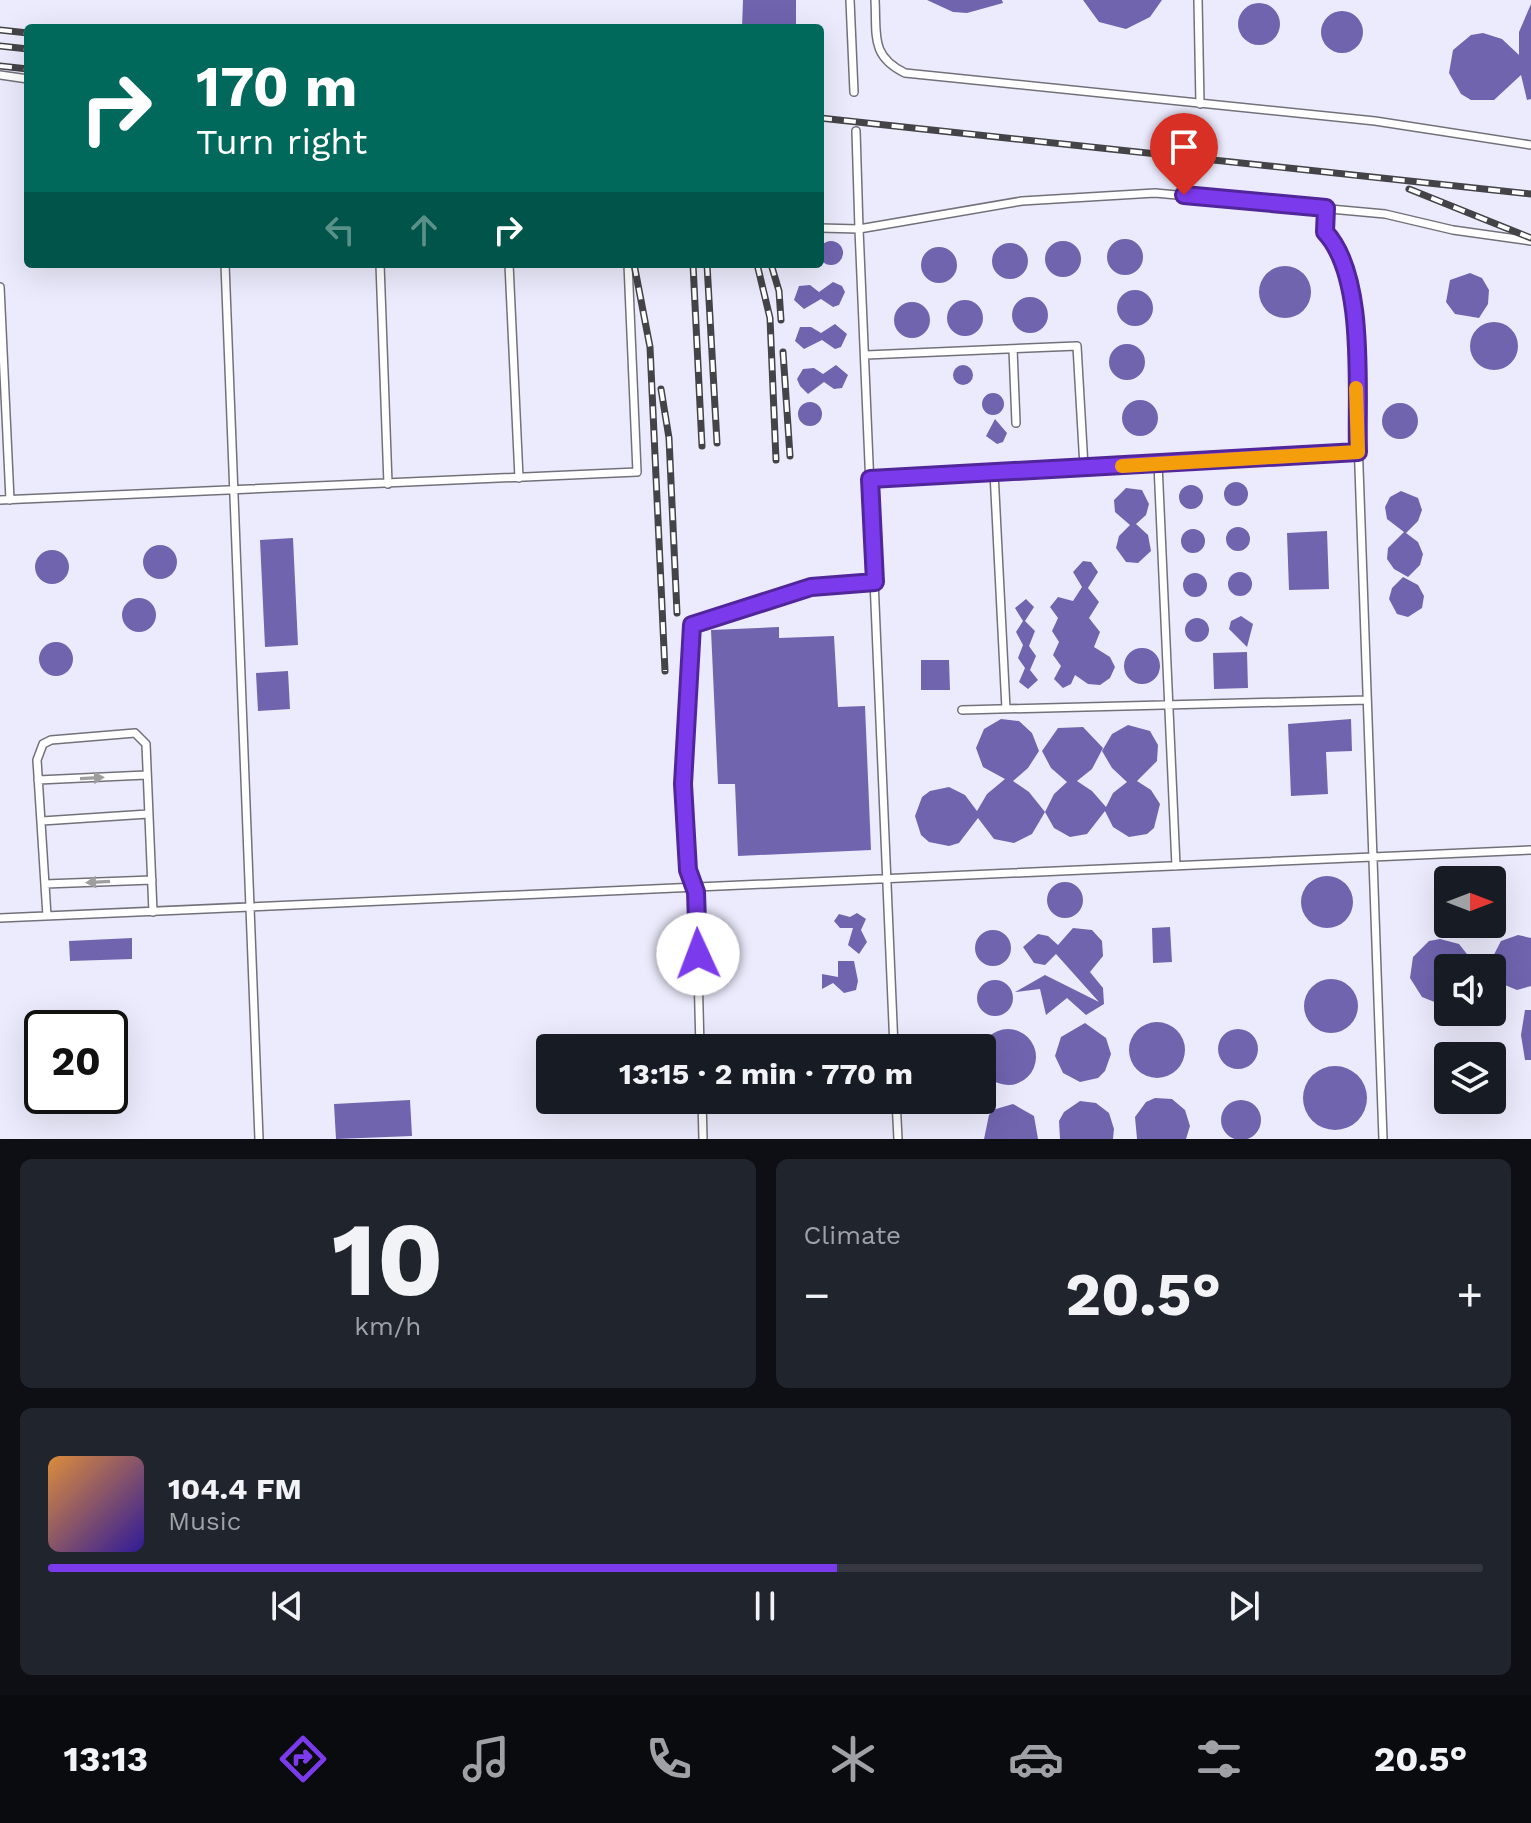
<!DOCTYPE html>
<html lang="en">
<head>
<meta charset="utf-8">
<style>
  body { margin:0; font-family:"Work Sans",sans-serif; background:#20242c; color:#f1f3f6; height:100vh; display:flex; flex-direction:column; font-size:30px; white-space:nowrap }
  * { box-sizing:border-box; margin:0 }
  p { font-size:26px; color:#9ea1a6 }
  .icon { flex:none; width:44px; height:44px; fill:none; stroke:currentColor; stroke-width:2; stroke-linecap:round; stroke-linejoin:round }
  .map { position:relative; height:1139px; overflow:hidden }
  .details { display:flex; flex-direction:column; gap:20px; padding:20px; background:#0d0f14; flex:1 }
  .details>* { flex:none }
  .top-card { position:absolute; left:24px; top:24px; width:800px; height:244px; border-radius:8px; box-shadow:0 8px 32px #0002; background:#00695c; color:#fff; overflow:hidden }
  .needle { width:52px; rotate:90deg }
  .tools { position:absolute; left:1434px; top:866px; display:grid; gap:16px }
  .tools a { display:grid; place-items:center; width:72px; height:72px; border-radius:8px; background:#171b24; box-shadow:0 8px 32px #0002; font-size:40px }
  .speed { position:absolute; left:24px; top:1010px; display:flex; gap:16px; font-size:40px; font-weight:700; text-align:center }
  .speed>* { display:grid; place-content:center; width:104px; height:104px; border-radius:50%; background:#171b24; box-shadow:0 8px 32px #0002; line-height:1 }
  .speed .limit { border:4px solid #111; border-radius:12px; background:#fff; color:#111 }
  .pin { position:absolute; display:grid; place-items:center; width:68px; height:68px; color:#fff; margin:-82px -34px; border-radius:50% 50% 50% 0; rotate:-45deg; box-shadow:0 0 8px #0007 }
  .pin .icon { rotate:45deg }
  .me { position:absolute; width:88px; margin:-44px; rotate:358deg; stroke-linejoin:round; filter:drop-shadow(0 0 6px #0008) }
  .turn { display:flex; align-items:center; gap:28px; height:168px; padding:0 40px; font-size:36px }
  .turn .icon { width:104px; height:104px; stroke-width:2.5 }
  .turn b { display:block; font-size:56px; line-height:68px }
  .lanes { display:flex; align-items:center; height:76px; padding:0 40px; background:#0003; justify-content:center; gap:40px; direction:ltr }
  .lanes .off { opacity:.35 }
  .big { font-size:60px; font-weight:700; line-height:1.1 }
  .details .tile { flex:1; display:flex; flex-direction:column; justify-content:center; gap:12px; min-width:0; padding:0 28px; border-radius:12px; background:#20242c }
  .details .dial { align-items:center; gap:0 }
  .dial b { font-size:104px; line-height:1 }
  .song { display:flex; align-items:center; gap:24px }
  .cover { width:96px; height:96px; border-radius:12px; background:linear-gradient(135deg,hsl(30 70% 55%),hsl(250 70% 35%)) }
  .played { height:8px; border-radius:4px; background:linear-gradient(90deg,#7c3aed 55%,#363941 55%) }
  .keys { display:flex; justify-content:space-around; direction:ltr }
  .heat { display:flex; justify-content:space-between; align-items:center; font-size:44px; direction:ltr }
  .details .tiles { flex:1; display:grid; gap:20px; grid-template-columns:1fr 1fr }
  .tile:last-child { grid-column:span 2 }
  .trip { position:absolute; left:536px; top:1034px; width:460px; height:80px; border-radius:8px; background:#171b24; box-shadow:0 8px 32px #0002; font-weight:700; line-height:80px; text-align:center }
  .tabs { display:flex; height:128px; justify-content:space-around; align-items:center; background:#090b0e; color:#9ea1a6 }
  .tabs .icon { width:56px; height:56px }
  .tabs .current { color:#7c3aed }
  .tabs b { font-size:36px; color:#f1f3f6 }
  .map>svg:first-child { display:block }
  .built { fill:#ecebfd; fill-rule:evenodd }
  .building { fill:#7064af }
  .lines { fill:none; stroke-linecap:round; stroke-linejoin:round }
  .service-casing { stroke:#72717a; stroke-width:10 }
  .service { stroke:#fff; stroke-width:7 }
  .rail-casing { stroke:#444448; stroke-width:7 }
  .rail { stroke:#fff; stroke-width:4; stroke-dasharray:12; stroke-linecap:butt }
  .oneway { fill:#9e9e9f }
  .route-casing { stroke:#51269a; stroke-width:20 }
  .route { stroke:#7c3aed; stroke-width:14 }
  .slow { stroke:#f59e0b; stroke-width:14 }
</style>
</head>
<body>
<div class="map">
<svg width="1531" height="1139" viewBox="0 0 1531 1139">
  <rect width="100%" height="100%" fill="#f7f6ff"/>
  <!-- built -->
  <path class="built" d="M0,0H1531V1139H0ZM28,28H820V264H28ZM1448,880H1492V924H1448ZM1448,968H1492V1012H1448ZM42,1028H110V1096H42ZM550,1048H982V1100H550ZM1448,1056H1492V1100H1448Z"/>
  <!-- building -->
  <path class="building" d="M743,0H796V28H742Z
    M927,0H1002L1003,3L967,13L953,12Z
    M1083,0H1162L1150,17L1126,29L1099,22Z
    M1238 24a21 21 0 1 1 42 0a21 21 0 1 1-42 0Z
    M1531,4V99L1527,100L1521,75L1494,100H1471L1461,94L1449,73L1453,50L1471,35L1483,33L1502,39L1519,55V32Z
    M1321 32a21 21 0 1 1 42 0a21 21 0 1 1-42 0Z
    M1107 257a18 18 0 1 1 36 0a18 18 0 1 1-36 0Z
    M1045 259a18 18 0 1 1 36 0a18 18 0 1 1-36 0Z
    M819 253a12 12 0 1 1 24 0a12 12 0 1 1-24 0Z
    M992 261a18 18 0 1 1 36 0a18 18 0 1 1-36 0Z
    M921 265a18 18 0 1 1 36 0a18 18 0 1 1-36 0Z
    M1259 292a26 26 0 1 1 52 0a26 26 0 1 1-52 0Z
    M1470,273L1482,278L1489,290L1488,304L1479,318L1455,314L1446,302L1450,280Z
    M833,282L842,286L845,292L839,305L833,307L821,299L804,309L794,300L799,286L810,285L819,292Z
    M1117 308a18 18 0 1 1 36 0a18 18 0 1 1-36 0Z
    M1012 315a18 18 0 1 1 36 0a18 18 0 1 1-36 0Z
    M947 318a18 18 0 1 1 36 0a18 18 0 1 1-36 0Z
    M894 320a18 18 0 1 1 36 0a18 18 0 1 1-36 0Z
    M1470 346a24 24 0 1 1 48 0a24 24 0 1 1-48 0Z
    M835,324L847,334L841,347L835,349L822,340L804,349L795,341L800,327H811L821,333Z
    M1109 362a18 18 0 1 1 36 0a18 18 0 1 1-36 0Z
    M953 375a10 10 0 1 1 20 0a10 10 0 1 1-20 0Z
    M836,365L848,375L842,388L834,389L824,382L808,394L800,386L797,379L803,369L814,368L823,374Z
    M982 404a11 11 0 1 1 22 0a11 11 0 1 1-22 0Z
    M1122 418a18 18 0 1 1 36 0a18 18 0 1 1-36 0Z
    M798 414a12 12 0 1 1 24 0a12 12 0 1 1-24 0Z
    M1382 421a18 18 0 1 1 36 0a18 18 0 1 1-36 0Z
    M995,419L1007,433L1003,442L997,444L986,436Z
    M1224 494a12 12 0 1 1 24 0a12 12 0 1 1-24 0Z
    M1179 497a12 12 0 1 1 24 0a12 12 0 1 1-24 0Z
    M1126,488L1142,490L1149,504L1146,515L1136,524L1148,535L1151,551L1138,563L1126,562L1116,548L1119,536L1130,525L1115,512L1114,500Z
    M1401,491L1418,498L1422,510L1418,521L1406,533L1418,542L1423,554L1420,565L1408,577L1394,569L1387,559L1388,548L1404,532L1387,519L1385,507L1390,497Z
    M1226 539a12 12 0 1 1 24 0a12 12 0 1 1-24 0Z
    M1181 541a12 12 0 1 1 24 0a12 12 0 1 1-24 0Z
    M1327,531L1329,589L1289,590L1287,533Z
    M293,538L298,645L265,647L260,540Z
    M143 562a17 17 0 1 1 34 0a17 17 0 1 1-34 0Z
    M35 567a17 17 0 1 1 34 0a17 17 0 1 1-34 0Z
    M1083,561L1091,562L1098,572L1088,588L1099,602L1089,618L1100,632L1094,647L1110,657L1115,667L1110,678L1100,685L1088,684L1075,675L1071,684L1063,688L1054,679L1061,666L1053,655L1059,642L1052,631L1058,618L1050,607L1058,597L1073,601L1082,587L1073,572Z
    M1228 584a12 12 0 1 1 24 0a12 12 0 1 1-24 0Z
    M1183 585a12 12 0 1 1 24 0a12 12 0 1 1-24 0Z
    M1403,577L1418,585L1424,596L1422,608L1408,617L1397,614L1389,599L1392,588Z
    M122 615a17 17 0 1 1 34 0a17 17 0 1 1-34 0Z
    M1026,599L1034,607L1025,621L1035,631L1029,646L1036,656L1030,670L1038,680L1028,689L1019,682L1025,668L1018,658L1023,645L1016,632L1023,621L1015,608Z
    M1241,616L1253,624L1247,647L1229,629L1231,621Z
    M1185 630a12 12 0 1 1 24 0a12 12 0 1 1-24 0Z
    M779,627V638L834,636L838,707L865,706L871,850L738,856L735,784H718L711,630Z
    M39 659a17 17 0 1 1 34 0a17 17 0 1 1-34 0Z
    M1124 666a18 18 0 1 1 36 0a18 18 0 1 1-36 0Z
    M1247,652L1248,688L1214,689L1213,653Z
    M921,660H949L950,690H921Z
    M288,671L290,709L258,711L256,673Z
    M1001,719L1019,721L1032,733L1039,751L1028,768L1013,781L1029,792L1045,812L1054,794L1067,782L1051,768L1042,751L1058,728L1083,727L1103,748L1092,769L1077,781L1092,791L1106,807L1113,793L1127,782L1112,768L1102,751L1112,734L1128,725L1150,731L1158,745L1157,761L1137,781L1151,790L1160,804L1154,828L1147,834L1129,837L1113,827L1105,811L1087,834L1070,837L1054,828L1045,812L1032,834L1014,843L994,839L978,818L959,843L949,846L929,842L921,835L915,816L922,797L930,791L949,787L965,795L977,811L987,794L1005,779L983,767L976,748L984,729Z
    M1351,719L1352,751L1326,752L1328,794L1291,796L1288,724Z
    M1301 902a26 26 0 1 1 52 0a26 26 0 1 1-52 0Z
    M1047 900a18 18 0 1 1 36 0a18 18 0 1 1-36 0Z
    M857,913L866,919L861,930L867,942L859,954L848,945L853,928H840L834,921L839,914L850,917Z
    M1170,927L1172,962L1153,963L1152,928Z
    M1073,928L1092,930L1102,941L1103,956L1090,972L1103,988L1104,1004L1086,1015L1067,998L1046,1015L1040,989L1015,992L1045,975L1099,1002L1056,954L1045,965L1034,963L1023,947L1038,934L1048,936L1058,945Z
    M975 948a18 18 0 1 1 36 0a18 18 0 1 1-36 0Z
    M1518,935L1531,938V986L1517,990L1500,983L1492,968H1487L1501,941Z
    M132,938V959L70,961L69,941Z
    M1440,939L1459,944L1478,968H1448V1004L1442,1005L1422,997L1410,978L1413,957L1429,941Z
    M838,961H854L858,981L856,990L844,993L833,983L822,989V974L838,977Z
    M1304 1006a27 27 0 1 1 54 0a27 27 0 1 1-54 0Z
    M977 998a18 18 0 1 1 36 0a18 18 0 1 1-36 0Z
    M1525,1010H1531V1060H1525L1521,1035Z
    M1129 1050a28 28 0 1 1 56 0a28 28 0 1 1-56 0Z
    M1085,1023L1106,1038L1111,1054L1105,1071L1098,1078L1080,1082L1063,1073L1055,1056L1061,1037Z
    M1218 1049a20 20 0 1 1 40 0a20 20 0 1 1-40 0Z
    M980 1057a28 28 0 1 1 56 0a28 28 0 1 1-56 0Z
    M1303 1098a32 32 0 1 1 64 0a32 32 0 1 1-64 0Z
    M1155,1098L1172,1099L1185,1110L1190,1126L1186,1139H1137L1135,1117L1146,1102Z
    M1221 1120a20 20 0 1 1 40 0a20 20 0 1 1-40 0Z
    M410,1100L412,1136L336,1139L334,1104Z
    M1080,1101L1096,1103L1109,1113L1114,1129L1113,1139H1060L1059,1121L1064,1112Z
    M1013,1104L1034,1116L1038,1139H984L989,1115L996,1109Z"/>
  <g class="lines">
    <!-- service casing -->
    <g class="service-casing">
      <path id="service" d="M850,0L854,92
        M875,0C877,35 870,56 905,73L1375,121L1531,145
        M1198,0L1200,104
        M0,75L28,79
        M1326,208L1325,232L1339,248L1353,300L1383,1139
        M820,228L859,229L856,131
        M225,264L259,1139
        M380,264L388,484
        M509,264L519,478
        M0,287L10,500
        M1013,349L1016,423
        M866,355L1077,346L1084,467
        M1158,464L1358,452
        M994,472L1006,709
        M870,479L1158,464L1176,866
        M0,500L637,472L628,264
        M962,710L1367,700
        M38,780L146,775
        M42,821L148,814
        M45,884L152,880
        M47,916L37,760L43,744L51,740L135,733L146,744L153,912
        M0,918L1531,850
        M700,1048L696,892C670,809 687,711 692,625L811,587L875,582
        M894,1048L859,229L1022,201L1155,193L1385,214L1453,230L1531,241
        M702,1100L703,1139
        M896,1100L898,1139"/>
    </g>
    <!-- service -->
    <use href="#service" class="service"/>
    <!-- rail casing -->
    <g class="rail-casing">
      <path id="rail" d="M0,30L28,33
        M0,46L28,49
        M0,66L28,69
        M820,118L1531,194
        M1409,189L1531,238
        M634,264L650,347L665,671
        M693,264L702,446
        M707,264L717,443
        M757,264L770,318L776,460
        M771,264L779,291L781,320
        M783,352L790,456
        M661,389L669,438L677,613"/>
    </g>
    <!-- rail -->
    <use href="#rail" class="rail"/>
  </g>
  <!-- one-way arrows -->
  <defs><path id="oneway-solid" d="M-6-.8H1V-3.2L6.5 0L1 3.2V.8H-6Z" transform="scale(2)"/></defs>
  <g class="oneway">
    <use href="#oneway-solid" transform="translate(92 778) rotate(-3)"/>
    <use href="#oneway-solid" transform="translate(98 882) rotate(177)"/>
  </g>
  <g class="lines">
    <!-- route casing -->
    <g class="route-casing">
      <path id="route" d="M698,954L696,892L688,870L683,784L692,625L811,587L875,582L870,479L1358,452C1356,391 1367,277 1325,232L1326,208L1184,195"/>
    </g>
    <!-- route -->
    <use href="#route" class="route"/>
    <!-- slow -->
    <path class="slow" d="M1122,466L1358,452L1356,388"/>
  </g>
</svg>
<div class="tools">
<a><svg class="needle" viewBox="-14 -14 28 28"><path d="M0-13l5 13h-10z" fill="#e53935"/><path d="M0 13l5-13h-10z" fill="#9ea1a6"/></svg></a>
<a><svg class="icon" aria-label="sound" viewBox="0 0 24 24"><path d="M4 9h4l5-4v14l-5-4H4zM17 9q2 3 0 6"/></svg></a>
<a><svg class="icon" aria-label="layers" viewBox="0 0 24 24"><path d="M12 4l9 5-9 5-9-5zM3 14l9 5 9-5"/></svg></a>
</div>
<div class="speed"><div class="limit">20</div></div>
<div class="pin" style="left:1184px;top:195px;background:#d93025"><svg class="icon" aria-label="arrive" viewBox="0 0 24 24"><path d="M6 21V4h12l-3 4 3 4H6"/></svg></div>
<svg class="me" style="left:698px;top:954px" viewBox="-20 -20 40 40"><circle r="19" fill="#fff"/><path d="M0-13L10 11 0 6-10 11z" fill="#7c3aed"/></svg>
<div class="trip">13:15 · 2 min · 770 m</div>
<div class="top-card">
<div class="turn"><svg class="icon" aria-label="right" viewBox="0 0 24 24"><path d="M7 20v-9h11M14 6l5 5-5 5"/></svg><div><b>170 m</b>Turn right</div></div>
<div class="lanes"><svg class="icon off" aria-label="left" viewBox="0 0 24 24"><path d="M17 20v-9H6M10 6l-5 5 5 5"/></svg><svg class="icon off" aria-label="ahead" viewBox="0 0 24 24"><path d="M12 20V5M6 11l6-6 6 6"/></svg><svg class="icon" aria-label="right" viewBox="0 0 24 24"><path d="M7 20v-9h11M14 6l5 5-5 5"/></svg></div>
</div>
</div>
<section class="details">
<div class="tiles">
<div class="tile dial"><b>10</b><p>km/h</p></div>
<div class="tile"><p>Climate</p>
<div class="heat"><a>−</a><b class="big">20.5°</b><a>+</a></div>
</div>
<div class="tile">
<div class="song"><i class="cover"></i><div><b>104.4 FM</b><p>Music</p></div></div>
<div class="played"></div>
<div class="keys"><svg class="icon" aria-label="previous" viewBox="0 0 24 24"><path d="M18 5L8 12l10 7zM5 5v14"/></svg><svg class="icon" aria-label="pause" viewBox="0 0 24 24"><path d="M8 5v14M16 5v14"/></svg><svg class="icon" aria-label="next" viewBox="0 0 24 24"><path d="M6 5l10 7-10 7zM19 5v14"/></svg></div>
</div>
</div>
</section>
<nav class="tabs">
<b>13:13</b>
<svg class="icon current" aria-label="directions" viewBox="0 0 24 24"><path d="M12 3l9 9-9 9-9-9zM9 14v-3h6M13 9l2 2-2 2"/></svg>
<svg class="icon" aria-label="music" viewBox="0 0 24 24"><path d="M9 18V5l10-2v13"/><circle cx="6" cy="18" r="3"/><circle cx="16" cy="16" r="3"/></svg>
<svg class="icon" aria-label="phone" viewBox="0 0 24 24"><path d="M5 4h4l2 5-3 2q2 4 5 5l2-3 5 2v4C11 20 4 13 5 4z"/></svg>
<svg class="icon" aria-label="climate" viewBox="0 0 24 24"><path d="M12 3v18M4 7l16 10M4 17L20 7"/></svg>
<svg class="icon" aria-label="car" viewBox="0 0 24 24"><path d="M5 17H2v-5l4-1 3-4h7l3 4 3 1v5h-3M9 17h6M6 11h13"/><circle cx="7" cy="17" r="2"/><circle cx="17" cy="17" r="2"/></svg>
<svg class="icon" aria-label="filters" viewBox="0 0 24 24"><path d="M4 7h16M4 17h16"/><circle cx="9" cy="7" r="2"/><circle cx="15" cy="17" r="2"/></svg>
<b>20.5°</b>
</nav>
</body>
</html>
